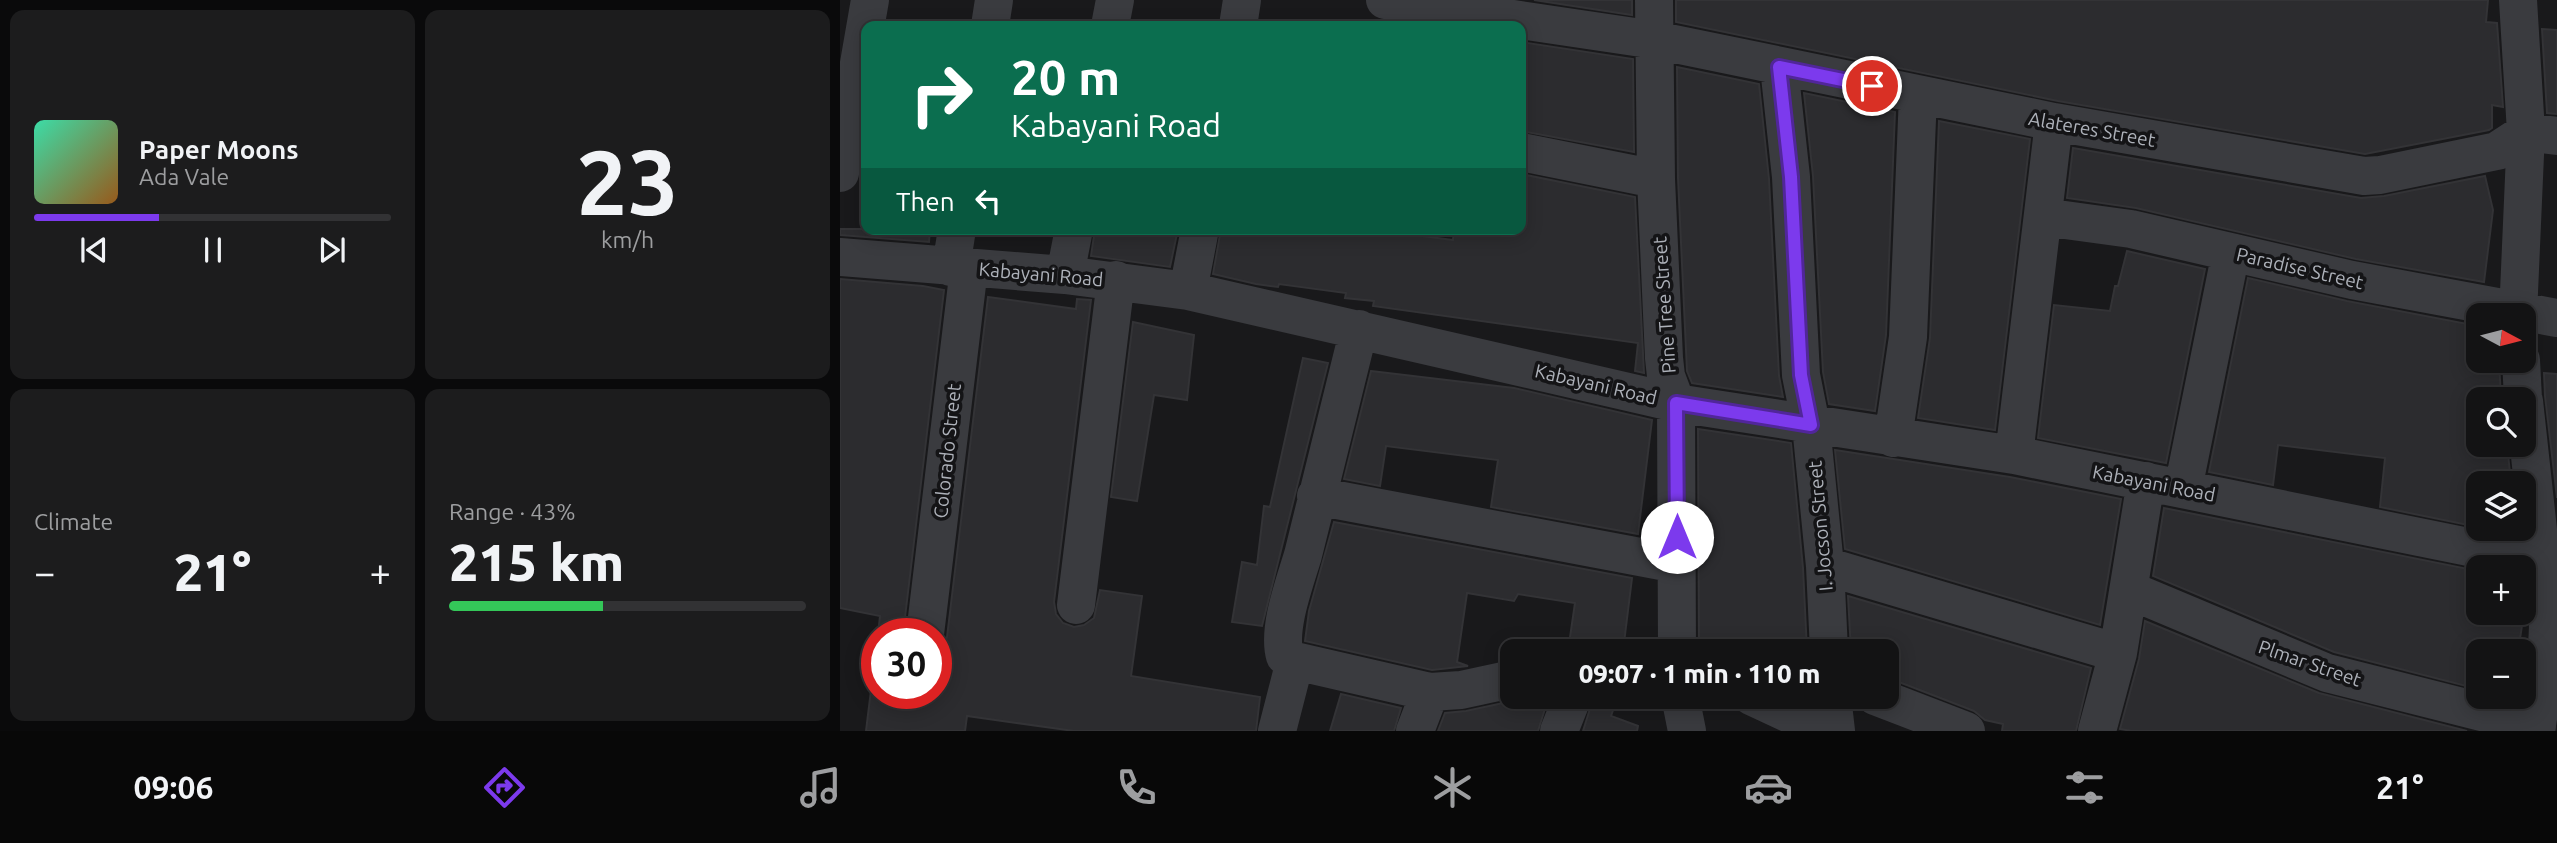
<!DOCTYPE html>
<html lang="en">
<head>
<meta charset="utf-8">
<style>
  body { margin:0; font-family:Ubuntu,sans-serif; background:#1c1c1d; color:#f1f3f6; height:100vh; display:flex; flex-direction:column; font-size:26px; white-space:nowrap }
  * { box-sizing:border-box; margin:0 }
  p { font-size:23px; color:#9d9ea0 }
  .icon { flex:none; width:38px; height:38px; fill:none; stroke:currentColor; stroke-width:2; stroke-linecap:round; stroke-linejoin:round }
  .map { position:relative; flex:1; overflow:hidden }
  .side { display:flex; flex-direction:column; gap:10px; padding:10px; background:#0a0a0b; width:840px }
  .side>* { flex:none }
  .hud { position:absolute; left:21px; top:21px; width:665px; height:214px; border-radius:14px; box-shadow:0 4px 18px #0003,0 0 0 2px #323234; background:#0b6e4f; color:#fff; overflow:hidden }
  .needle { width:46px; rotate:97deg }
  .fabs { position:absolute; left:1626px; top:303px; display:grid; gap:14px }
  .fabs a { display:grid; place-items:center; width:70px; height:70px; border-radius:14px; background:#131314; box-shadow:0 4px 18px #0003,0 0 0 2px #323234; font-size:35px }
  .speed { position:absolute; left:21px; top:618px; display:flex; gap:14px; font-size:35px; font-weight:700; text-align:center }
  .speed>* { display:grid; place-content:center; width:91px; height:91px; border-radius:50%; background:#131314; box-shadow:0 4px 18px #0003,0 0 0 2px #323234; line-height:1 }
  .speed .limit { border:10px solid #d22; background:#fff; color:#111 }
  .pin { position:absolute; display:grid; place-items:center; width:60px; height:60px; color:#fff; margin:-30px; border:4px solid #fff; border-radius:50%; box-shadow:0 2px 7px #0007 }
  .me { position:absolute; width:77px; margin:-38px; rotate:0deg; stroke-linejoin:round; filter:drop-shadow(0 0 5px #0008) }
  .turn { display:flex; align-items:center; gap:24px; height:147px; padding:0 35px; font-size:32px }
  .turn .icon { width:91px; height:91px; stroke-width:2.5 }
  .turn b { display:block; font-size:49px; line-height:60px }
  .then { display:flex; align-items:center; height:66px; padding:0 35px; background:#0003; gap:14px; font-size:26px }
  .big { font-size:52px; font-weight:800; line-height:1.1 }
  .side .card { flex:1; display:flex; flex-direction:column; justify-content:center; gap:10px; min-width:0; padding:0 24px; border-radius:14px; background:#1c1c1d }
  .side .dial { align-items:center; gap:0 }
  .dial b { font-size:91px; line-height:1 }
  .song { display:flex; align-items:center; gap:21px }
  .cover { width:84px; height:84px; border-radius:10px; background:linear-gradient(135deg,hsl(160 70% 55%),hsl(30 70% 35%)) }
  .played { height:7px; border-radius:4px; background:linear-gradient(90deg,#7c3aed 35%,#323234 35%) }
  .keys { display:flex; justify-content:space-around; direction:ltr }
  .heat { display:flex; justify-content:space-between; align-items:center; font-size:38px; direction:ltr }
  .charge { height:10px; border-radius:5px; background:linear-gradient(90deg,#34c759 43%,#323234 0) }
  .side .tiles { flex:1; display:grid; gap:10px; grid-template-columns:repeat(2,1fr) }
  .trip { position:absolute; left:660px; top:639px; width:399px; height:70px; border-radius:14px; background:#131314; box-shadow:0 4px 18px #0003,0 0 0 2px #323234; font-weight:800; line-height:70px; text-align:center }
  .dock { display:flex; height:112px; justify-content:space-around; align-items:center; background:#080808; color:#9d9ea0 }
  .dock .icon { width:49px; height:49px }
  .dock .active { color:#7c3aed }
  .dock b { font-size:32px; color:#f1f3f6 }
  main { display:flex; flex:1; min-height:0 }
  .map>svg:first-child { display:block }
  .building { fill:#2c2c2f; stroke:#333336; stroke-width:2 }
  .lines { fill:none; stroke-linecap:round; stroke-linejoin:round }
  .minor { stroke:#3a3b3f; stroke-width:38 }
  .route-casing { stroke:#51269a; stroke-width:18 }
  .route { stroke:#7c3aed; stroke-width:12 }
  .labels { text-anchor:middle; stroke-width:7; stroke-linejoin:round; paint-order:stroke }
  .street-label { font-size:19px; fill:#adb1b9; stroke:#141416 }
</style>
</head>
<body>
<main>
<section class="side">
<div class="tiles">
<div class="card">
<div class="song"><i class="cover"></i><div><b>Paper Moons</b><p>Ada Vale</p></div></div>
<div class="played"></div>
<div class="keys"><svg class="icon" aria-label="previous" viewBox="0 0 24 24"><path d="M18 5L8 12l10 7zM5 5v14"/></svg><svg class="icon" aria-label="pause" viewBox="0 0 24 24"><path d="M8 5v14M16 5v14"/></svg><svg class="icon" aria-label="next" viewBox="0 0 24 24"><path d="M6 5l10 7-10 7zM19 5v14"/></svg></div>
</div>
<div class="card dial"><b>23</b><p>km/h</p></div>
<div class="card"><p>Climate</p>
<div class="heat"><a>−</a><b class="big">21°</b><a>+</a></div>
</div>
<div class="card"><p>Range · 43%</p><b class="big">215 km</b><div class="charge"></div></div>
</div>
</section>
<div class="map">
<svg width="1717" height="731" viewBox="0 0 1717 731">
  <rect width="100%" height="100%" fill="#19191b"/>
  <!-- building -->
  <path class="building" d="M694,0H792V15Z
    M836,0H1648L1646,22L1657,23L1663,107L1652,105V128L1649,130L1525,154L1218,101L836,22Z
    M1702,29L1717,30V114L1707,113Z
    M681,42L793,59L794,152L681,131Z
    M837,67L919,84L929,179L939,376L943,397L852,383L847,371L838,178Z
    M964,93L1055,112L1046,335L1035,411L989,404L983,372L973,176Z
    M1099,121L1190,139L1155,430L1078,418L1090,338Z
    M1233,148L1521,198L1544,196L1645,176L1653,210L1644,282L1516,259L1296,208L1227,198Z
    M681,174L795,197L804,373L795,371L798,343L533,306L534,301L505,298L506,293L439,284L438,287L416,284L373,274L381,229H481L513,234V229H529L613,240L614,229H681Z
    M0,229H90L89,242L0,235Z
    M255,229H338L330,267L251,256Z
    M1287,251L1365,269L1326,463L1198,438L1214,305L1270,311L1275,286H1278Z
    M1408,278L1507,301L1638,326V360H1659L1661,399H1638V444H1667L1671,483L1638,482V527L1540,507L1545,458L1438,445L1433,485L1369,472Z
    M0,279L83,286L104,290L63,634H38L40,616L0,608Z
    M148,297L236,309L237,299L251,300L214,602L216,614L223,623L234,627L244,625L254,618L260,590L302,596L291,676L420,697L416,731H234L127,716L125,731H26L37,641V693H96V652L103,647L107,637Z
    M293,322L354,335L347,400L314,395L297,501L271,497Z
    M463,358L488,363L422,626L392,622L402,562L417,565L424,506L430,507Z
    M531,371L674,388L812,420L798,534L651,507L658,460L546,446L540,486L504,479Z
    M1704,373L1717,374V498L1705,396Z
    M858,429L951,443L963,568L967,651H859Z
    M995,450L1170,477L1281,499L1260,625L1005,549Z
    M1324,508L1638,571V612H1684V593H1685L1686,598L1680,639L1685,640L1684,662V651H1638V689L1494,652L1313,576Z
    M494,522L792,578L783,651H728L735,603L678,594L674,601L627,593L617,662L628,666L592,670L465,641L469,611Z
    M1008,596L1251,668L1236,731H1162L1163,724L1145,720L1134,711L1046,677V651H1011Z
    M1305,621L1479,693L1627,731H1292L1280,729L1299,659Z
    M501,694L561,708L554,731H490Z
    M684,696H709L698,731H598L605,713L626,711L677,700Z
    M754,696H778L771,716L798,726L797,731H743Z"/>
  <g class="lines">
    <!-- minor -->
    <path class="minor" d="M545,0L815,40L1214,122L1524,176L1540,175L1657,151L1686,132L1717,136
      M814,0L816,179L824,358L826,376L836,403L837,651
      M1678,0L1686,132L1678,315
      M150,26L154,0
      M270,26L275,0
      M398,26L402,0
      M939,67L951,177L961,375L971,425L985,566L989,651
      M681,152L816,179
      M0,173L30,0
      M1203,217L1291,229L1512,280L1717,318
      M0,257L225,275L348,291L836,403L1174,455L1717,565
      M111,267L117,229
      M225,275L234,229
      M348,291L360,229
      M519,329L463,555C455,582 437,629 445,656L455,661L590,692L621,690L672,679
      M1681,360L1683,399
      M1684,401L1699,539C1716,602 1706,668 1696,731
      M1053,438L1068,337L1078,95
      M1174,455L1214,122
      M1343,489L1391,252
      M476,496L837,564
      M985,566L1278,653
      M1289,590L1487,673L1697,726
      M236,605L276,280
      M85,634L129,268
      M840,696L847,731
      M911,696L986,731
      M992,696L996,731
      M1035,696L1126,731
      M437,731L455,661
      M575,731L590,692
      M719,731L733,696
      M1257,731L1278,653L1306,481"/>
  </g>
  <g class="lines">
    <!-- route casing -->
    <g class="route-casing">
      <path id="route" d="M837,537L836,403L971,425L961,375L951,177L939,67L1032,86"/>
    </g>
    <!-- route -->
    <use href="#route" class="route"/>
  </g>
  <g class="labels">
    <!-- street labels -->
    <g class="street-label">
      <text transform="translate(1252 129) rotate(10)" y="7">Alateres Street</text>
      <text transform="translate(1460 268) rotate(13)" y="7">Paradise Street</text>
      <text transform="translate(201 274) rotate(5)" y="7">Kabayani Road</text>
      <text transform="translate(824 305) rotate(-94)" y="7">Pine Tree Street</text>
      <text transform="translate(756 384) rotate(13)" y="7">Kabayani Road</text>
      <text transform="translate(107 451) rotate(-84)" y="7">Colorado Street</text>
      <text transform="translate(1314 483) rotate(11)" y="7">Kabayani Road</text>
      <text transform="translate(980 526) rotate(-95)" y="7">I. Jocson Street</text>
      <text transform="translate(1470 663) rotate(19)" y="7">Plmar Street</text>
    </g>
  </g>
</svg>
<div class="fabs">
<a><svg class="needle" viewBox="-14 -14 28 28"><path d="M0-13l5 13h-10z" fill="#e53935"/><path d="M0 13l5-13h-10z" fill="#9d9ea0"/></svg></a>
<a><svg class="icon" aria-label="search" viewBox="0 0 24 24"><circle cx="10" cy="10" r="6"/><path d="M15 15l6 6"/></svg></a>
<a><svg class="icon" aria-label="layers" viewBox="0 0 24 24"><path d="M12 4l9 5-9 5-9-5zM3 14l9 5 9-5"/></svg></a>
<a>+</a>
<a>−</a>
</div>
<div class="speed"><div class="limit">30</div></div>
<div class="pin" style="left:1032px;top:86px;background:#d93025"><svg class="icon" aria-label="arrive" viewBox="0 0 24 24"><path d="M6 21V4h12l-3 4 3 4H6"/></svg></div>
<svg class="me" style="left:837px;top:537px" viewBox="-20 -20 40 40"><circle r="19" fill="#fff"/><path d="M0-13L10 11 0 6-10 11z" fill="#7c3aed"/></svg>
<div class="trip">09:07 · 1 min · 110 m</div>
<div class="hud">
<div class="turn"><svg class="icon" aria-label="right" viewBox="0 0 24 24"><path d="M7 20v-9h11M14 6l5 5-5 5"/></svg><div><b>20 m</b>Kabayani Road</div></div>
<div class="then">Then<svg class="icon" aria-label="left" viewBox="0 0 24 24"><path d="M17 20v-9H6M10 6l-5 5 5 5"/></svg></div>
</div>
</div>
</main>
<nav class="dock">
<b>09:06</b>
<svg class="icon active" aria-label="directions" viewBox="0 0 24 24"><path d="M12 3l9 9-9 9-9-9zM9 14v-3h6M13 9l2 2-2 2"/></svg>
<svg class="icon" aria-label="music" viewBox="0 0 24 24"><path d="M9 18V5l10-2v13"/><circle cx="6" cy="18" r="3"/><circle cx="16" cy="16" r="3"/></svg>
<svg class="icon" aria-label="phone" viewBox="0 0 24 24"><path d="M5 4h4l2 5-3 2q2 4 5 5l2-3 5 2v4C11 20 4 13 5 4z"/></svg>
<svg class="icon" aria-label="climate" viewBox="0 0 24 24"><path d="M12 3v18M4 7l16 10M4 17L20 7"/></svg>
<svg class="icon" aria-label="car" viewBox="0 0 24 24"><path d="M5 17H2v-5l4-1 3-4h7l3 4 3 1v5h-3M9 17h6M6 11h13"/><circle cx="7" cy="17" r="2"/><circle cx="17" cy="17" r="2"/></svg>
<svg class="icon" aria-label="filters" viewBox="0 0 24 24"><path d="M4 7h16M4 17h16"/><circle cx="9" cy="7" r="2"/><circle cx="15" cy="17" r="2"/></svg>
<b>21°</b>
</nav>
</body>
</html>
